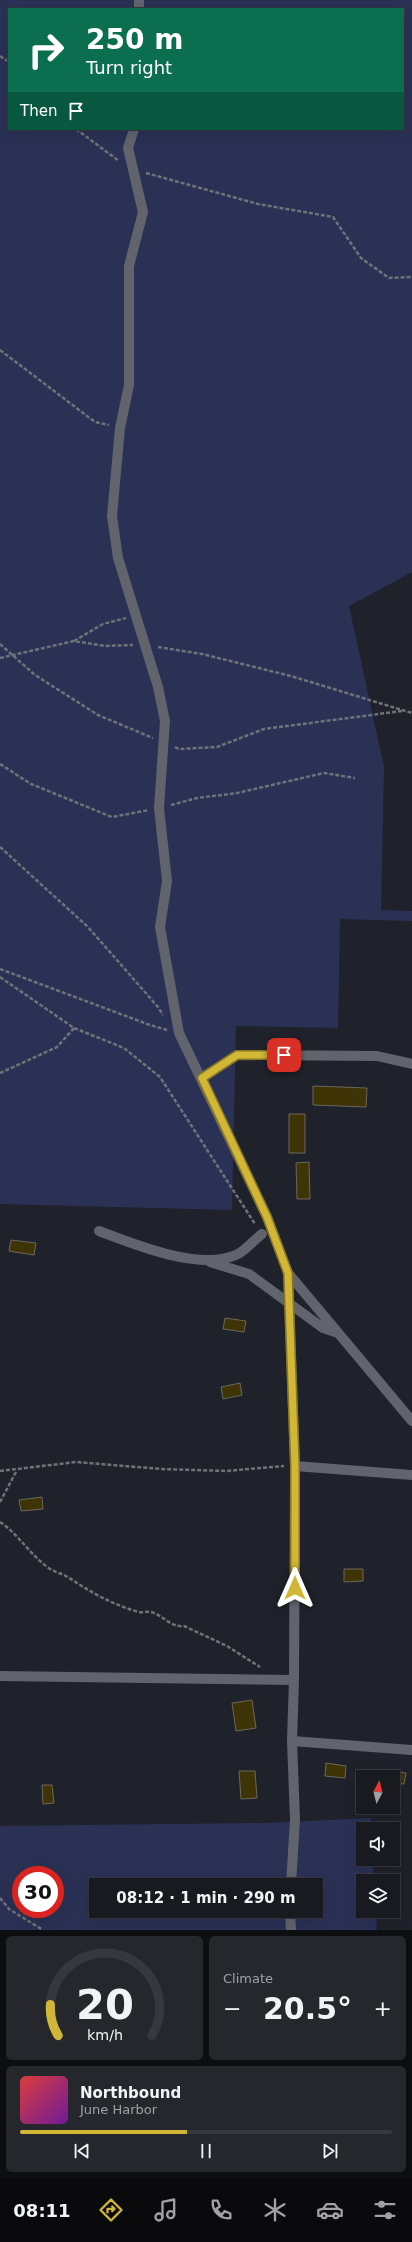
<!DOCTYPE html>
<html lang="en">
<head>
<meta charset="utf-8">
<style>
  body { margin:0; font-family:"DejaVu Sans",sans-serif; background:#25272d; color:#f1f3f6; height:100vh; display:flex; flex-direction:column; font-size:15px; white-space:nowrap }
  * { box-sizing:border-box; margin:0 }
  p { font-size:13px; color:#9fa1a5 }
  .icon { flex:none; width:22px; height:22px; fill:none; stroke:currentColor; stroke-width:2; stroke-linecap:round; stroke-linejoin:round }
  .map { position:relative; height:1930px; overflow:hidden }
  .drawer { display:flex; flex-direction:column; gap:6px; padding:6px; background:#0d0e12; flex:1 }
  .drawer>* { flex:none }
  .hud { position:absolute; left:8px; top:8px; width:396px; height:122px; border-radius:0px; box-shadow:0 4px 16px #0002,0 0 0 1px #36383e; background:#0b6e4f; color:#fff; overflow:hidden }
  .needle { width:26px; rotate:7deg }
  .buttons { position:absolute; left:356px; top:1770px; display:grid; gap:8px }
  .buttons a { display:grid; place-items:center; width:44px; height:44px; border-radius:0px; background:#181a20; box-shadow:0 4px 16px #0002,0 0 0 1px #36383e; font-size:20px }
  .speed { position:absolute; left:12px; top:1866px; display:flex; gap:8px; font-size:20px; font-weight:700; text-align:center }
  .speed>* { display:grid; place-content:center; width:52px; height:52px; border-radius:50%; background:#181a20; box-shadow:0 4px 16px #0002,0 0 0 1px #36383e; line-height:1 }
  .speed .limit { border:6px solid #d22; background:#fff; color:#111 }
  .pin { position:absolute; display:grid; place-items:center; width:34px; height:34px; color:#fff; margin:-17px; border-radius:8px; box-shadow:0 2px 6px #0006 }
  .me { position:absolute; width:44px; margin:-22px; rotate:0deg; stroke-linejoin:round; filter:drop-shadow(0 0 3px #0008) }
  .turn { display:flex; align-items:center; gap:14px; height:84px; padding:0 12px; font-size:18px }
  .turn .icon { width:52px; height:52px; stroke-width:2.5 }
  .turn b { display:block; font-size:28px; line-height:34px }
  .then { display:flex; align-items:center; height:38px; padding:0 12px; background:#0003; gap:8px; font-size:15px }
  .big { font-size:30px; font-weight:800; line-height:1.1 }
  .drawer .tile { flex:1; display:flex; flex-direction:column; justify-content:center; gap:6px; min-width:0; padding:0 14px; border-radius:6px; background:#25272d }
  .drawer .dial { align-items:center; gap:0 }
  .dial svg { height:104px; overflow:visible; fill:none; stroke:#36383e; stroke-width:7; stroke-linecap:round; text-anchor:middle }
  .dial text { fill:#f1f3f6; stroke:none }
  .song { display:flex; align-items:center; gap:12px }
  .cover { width:48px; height:48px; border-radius:6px; background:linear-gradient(135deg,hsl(0 70% 55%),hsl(280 70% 35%)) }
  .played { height:4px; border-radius:2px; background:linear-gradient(90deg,#d2b736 45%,#36383e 45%) }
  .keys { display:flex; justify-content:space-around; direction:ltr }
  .heat { display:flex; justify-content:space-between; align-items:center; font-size:22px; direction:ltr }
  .drawer .tiles { flex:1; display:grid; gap:6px; grid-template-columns:1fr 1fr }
  .tile:last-child { grid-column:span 2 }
  .trip { position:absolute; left:89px; top:1878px; width:234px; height:40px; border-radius:0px; background:#181a20; box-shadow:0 4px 16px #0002,0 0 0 1px #36383e; font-weight:800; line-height:40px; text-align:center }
  .tabs { display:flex; height:64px; justify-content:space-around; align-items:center; background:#0a0a0d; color:#9fa1a5 }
  .tabs .icon { width:28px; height:28px }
  .tabs .selected { color:#d2b736 }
  .tabs b { font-size:18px; color:#f1f3f6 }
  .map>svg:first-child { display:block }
  .green { fill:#2a3155; fill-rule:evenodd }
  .building { fill:#3e3406; stroke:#6a685d }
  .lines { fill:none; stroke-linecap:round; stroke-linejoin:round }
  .path { stroke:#707279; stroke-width:2.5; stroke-dasharray:4 2; stroke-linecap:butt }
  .street { stroke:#61636d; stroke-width:10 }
  .route-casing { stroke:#887723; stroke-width:10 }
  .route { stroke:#d2b736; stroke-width:7 }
</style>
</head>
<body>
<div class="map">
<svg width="412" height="1930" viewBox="0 0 412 1930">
  <rect width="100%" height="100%" fill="#20222b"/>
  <!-- green -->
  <path class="green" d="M0,0H412V572L349,606L384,767L381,910L412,911V921L340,919L338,1028L236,1026L232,1210L0,1204ZM9,9H403V129H9Z
    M371,1818V1829H363V1859H373L374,1881H363V1911H376L377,1930H0V1826L266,1823ZM21,1875H55V1909H21ZM96,1885H316V1911H96Z"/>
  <!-- building -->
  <path class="building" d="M313,1086L367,1088L366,1107L313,1105Z
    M289,1114H305V1153H289Z
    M309,1162L310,1199H297L296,1163Z
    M11,1240L36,1243L34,1255L9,1251Z
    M225,1318L246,1321L244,1332L223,1329Z
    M240,1383L242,1395L223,1399L221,1387Z
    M42,1497L43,1509L21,1511L19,1500Z
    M344,1569H363V1581L344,1582Z
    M252,1700L256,1728L236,1731L232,1703Z
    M326,1763L346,1766L345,1778L325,1776Z
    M239,1771H255L257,1798L241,1799Z
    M393,1771L406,1773L404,1784L393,1783Z
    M42,1785H52L54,1803L43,1804Z"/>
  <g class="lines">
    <!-- path -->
    <path class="path" d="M0,56L9,62
      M76,129L119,161
      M146,173L258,204L333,217L361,258L389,278L412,277
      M0,350L95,422L109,425
      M74,641L103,624L126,618
      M0,644L35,675L98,715L153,738
      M158,647L202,654L291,676L412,713
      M0,658L74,641L105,646L133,645
      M175,747L179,749L217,747L264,729L402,711
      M0,764L31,784L112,817L149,810
      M171,805L197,798L237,793L324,773L355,778
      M0,847L88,927L158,1007L163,1015
      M0,969L150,1025L167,1030
      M0,977L74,1028L124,1048L160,1077L255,1224
      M0,1073L57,1047L74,1028
      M0,1471L76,1462L161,1469L226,1471L284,1466
      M0,1502L17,1470
      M0,1522C18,1534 29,1553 46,1566C53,1572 61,1573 68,1577C90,1592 113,1605 139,1612C143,1613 147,1611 151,1612C163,1615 171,1628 184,1626L227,1646L260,1667
      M0,1898L9,1909L43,1930"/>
    <!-- street -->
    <path class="street" d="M139,0V9
      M134,129L128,148L143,212L129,266V385L120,428L112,516L118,558L158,687L165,721L159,808L167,881L160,927L179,1033L267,1217L288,1273L412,1421
      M202,1078L237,1055L377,1056L412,1064
      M99,1231C136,1245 201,1272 238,1254C246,1250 254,1240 262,1234
      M210,1262L249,1274L323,1328L338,1333
      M288,1273L295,1466L294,1680L292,1741L295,1819L291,1885
      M295,1466L412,1475
      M0,1676L294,1680
      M292,1741L412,1750
      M290,1911L291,1930"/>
  </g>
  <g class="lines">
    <!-- route casing -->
    <g class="route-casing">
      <path id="route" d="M284,1055H237L202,1078L267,1217L288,1273L295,1466V1588"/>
    </g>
    <!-- route -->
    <use href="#route" class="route"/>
  </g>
</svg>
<div class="buttons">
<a><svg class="needle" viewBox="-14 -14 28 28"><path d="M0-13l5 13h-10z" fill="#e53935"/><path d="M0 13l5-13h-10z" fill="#9fa1a5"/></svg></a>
<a><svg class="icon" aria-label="sound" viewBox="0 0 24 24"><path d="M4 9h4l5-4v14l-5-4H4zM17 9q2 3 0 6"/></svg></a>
<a><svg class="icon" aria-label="layers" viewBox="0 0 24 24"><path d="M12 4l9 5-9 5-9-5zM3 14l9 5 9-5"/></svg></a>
</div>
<div class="speed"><div class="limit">30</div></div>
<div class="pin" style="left:284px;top:1055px;background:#d93025"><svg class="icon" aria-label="arrive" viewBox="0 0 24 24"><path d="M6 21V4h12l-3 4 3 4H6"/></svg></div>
<svg class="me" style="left:295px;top:1588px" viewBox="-20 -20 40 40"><path d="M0-17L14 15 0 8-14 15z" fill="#d2b736" stroke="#fff" stroke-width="4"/></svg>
<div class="trip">08:12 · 1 min · 290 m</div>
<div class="hud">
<div class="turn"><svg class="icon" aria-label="right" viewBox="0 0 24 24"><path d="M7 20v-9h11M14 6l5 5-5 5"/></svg><div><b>250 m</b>Turn right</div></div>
<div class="then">Then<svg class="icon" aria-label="arrive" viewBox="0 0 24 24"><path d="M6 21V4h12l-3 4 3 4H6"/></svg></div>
</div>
</div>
<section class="drawer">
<div class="tiles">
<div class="tile dial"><svg viewBox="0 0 100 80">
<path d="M14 69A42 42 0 1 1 86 69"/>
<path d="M14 69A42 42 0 0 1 8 45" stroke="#d2b736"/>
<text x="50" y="56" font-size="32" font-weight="700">20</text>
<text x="50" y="72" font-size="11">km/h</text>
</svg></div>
<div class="tile"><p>Climate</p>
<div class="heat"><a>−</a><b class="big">20.5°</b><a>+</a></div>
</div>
<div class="tile">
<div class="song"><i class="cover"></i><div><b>Northbound</b><p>June Harbor</p></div></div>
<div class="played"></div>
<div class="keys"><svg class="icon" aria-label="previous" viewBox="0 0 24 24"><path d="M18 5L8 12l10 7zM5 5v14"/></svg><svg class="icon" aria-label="pause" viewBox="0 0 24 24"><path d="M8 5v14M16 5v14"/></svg><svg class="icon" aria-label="next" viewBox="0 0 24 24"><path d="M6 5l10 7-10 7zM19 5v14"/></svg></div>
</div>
</div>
</section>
<nav class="tabs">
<b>08:11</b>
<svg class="icon selected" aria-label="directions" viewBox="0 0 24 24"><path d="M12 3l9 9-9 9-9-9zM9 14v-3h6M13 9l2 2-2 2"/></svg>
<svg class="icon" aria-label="music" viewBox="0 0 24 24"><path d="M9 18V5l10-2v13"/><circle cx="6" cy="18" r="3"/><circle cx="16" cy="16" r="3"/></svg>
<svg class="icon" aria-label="phone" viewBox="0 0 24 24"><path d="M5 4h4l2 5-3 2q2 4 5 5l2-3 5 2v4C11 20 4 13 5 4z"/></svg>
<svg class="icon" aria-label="climate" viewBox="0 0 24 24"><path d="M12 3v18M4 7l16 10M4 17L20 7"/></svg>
<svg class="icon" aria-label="car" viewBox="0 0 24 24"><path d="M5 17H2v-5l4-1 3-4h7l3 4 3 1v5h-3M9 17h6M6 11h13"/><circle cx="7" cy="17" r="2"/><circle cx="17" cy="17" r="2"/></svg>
<svg class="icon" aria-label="filters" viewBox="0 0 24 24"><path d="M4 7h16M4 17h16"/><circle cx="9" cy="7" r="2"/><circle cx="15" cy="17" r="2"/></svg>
</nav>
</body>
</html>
